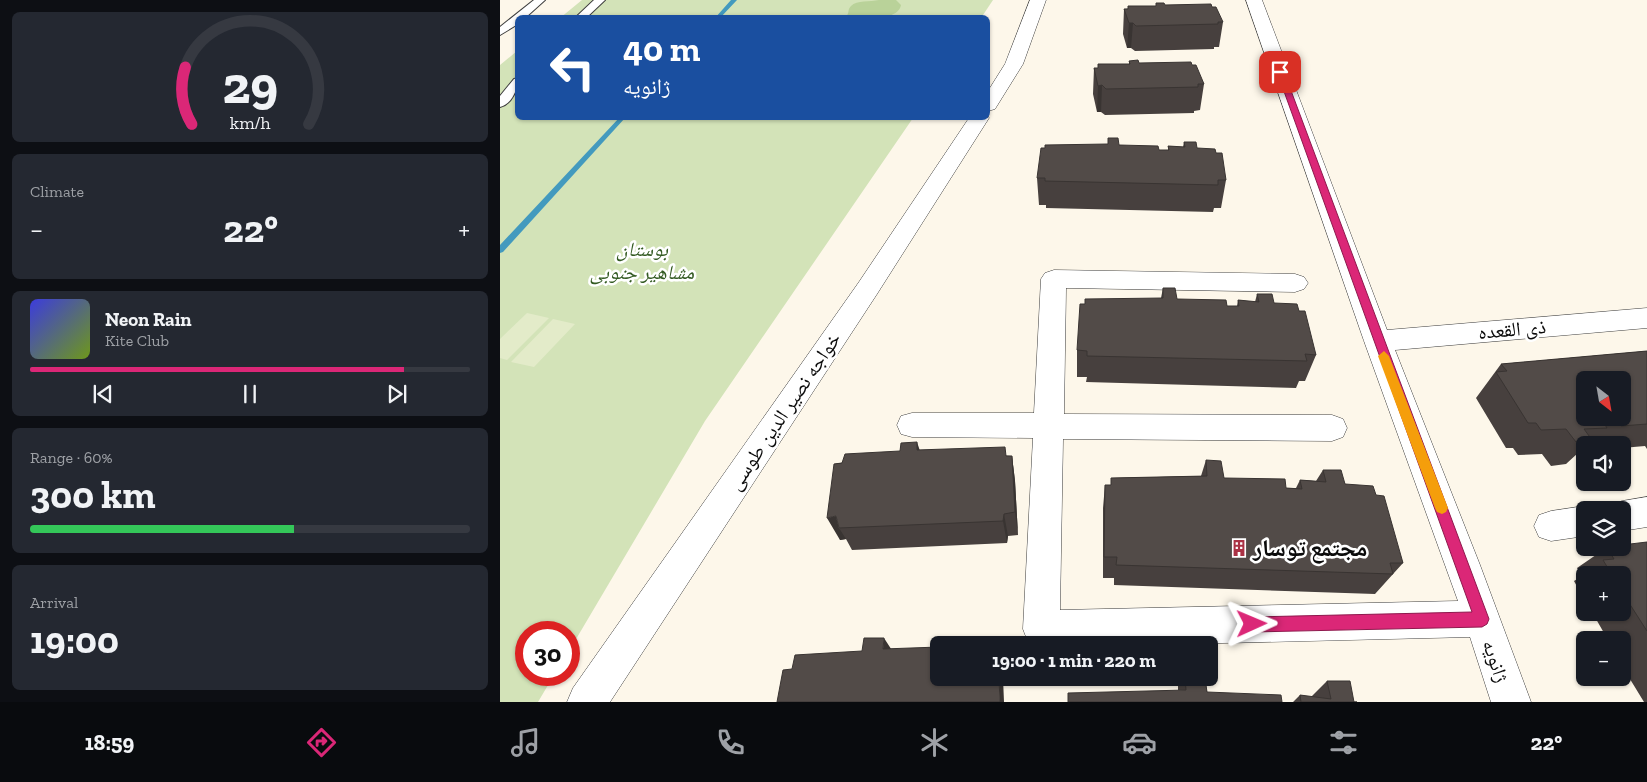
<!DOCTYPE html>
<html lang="en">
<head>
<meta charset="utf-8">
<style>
  body { margin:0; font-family:"Zilla Slab","Noto Naskh Arabic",serif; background:#242831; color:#f1f3f6; height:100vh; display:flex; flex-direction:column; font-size:19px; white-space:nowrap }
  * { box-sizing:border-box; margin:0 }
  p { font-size:16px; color:#9ea1a6 }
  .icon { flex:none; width:28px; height:28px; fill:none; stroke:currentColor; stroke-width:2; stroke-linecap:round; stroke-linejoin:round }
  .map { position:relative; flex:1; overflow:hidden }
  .side { display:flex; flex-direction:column; gap:12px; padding:12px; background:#0d0f14; width:500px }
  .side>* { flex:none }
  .banner { position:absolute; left:15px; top:15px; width:475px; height:105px; border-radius:8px; box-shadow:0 1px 4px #0004; background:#1a4fa0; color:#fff; overflow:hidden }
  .needle { width:32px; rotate:149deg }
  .controls { position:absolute; left:1076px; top:371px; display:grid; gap:10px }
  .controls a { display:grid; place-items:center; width:55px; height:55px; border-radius:8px; background:#171b24; box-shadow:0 1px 4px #0004; font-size:25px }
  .speed { position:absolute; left:15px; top:621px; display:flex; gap:10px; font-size:25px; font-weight:700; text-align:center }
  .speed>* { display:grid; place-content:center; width:65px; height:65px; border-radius:50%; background:#171b24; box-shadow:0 1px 4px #0004; line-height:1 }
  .speed .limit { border:8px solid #d22; background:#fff; color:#111 }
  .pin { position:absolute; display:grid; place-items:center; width:42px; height:42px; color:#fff; margin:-21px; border-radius:10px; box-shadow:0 2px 8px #0006 }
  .me { position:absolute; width:55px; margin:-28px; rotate:89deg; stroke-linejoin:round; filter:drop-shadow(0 0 4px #0008) }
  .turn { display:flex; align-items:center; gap:18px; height:105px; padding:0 25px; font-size:22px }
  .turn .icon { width:65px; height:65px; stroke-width:2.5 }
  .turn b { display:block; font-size:35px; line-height:42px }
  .big { font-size:38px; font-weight:700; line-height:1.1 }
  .side .card { flex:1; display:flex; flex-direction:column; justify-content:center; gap:8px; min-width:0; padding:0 18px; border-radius:8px; background:#242831 }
  .side .dial { align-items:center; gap:0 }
  .dial svg { height:130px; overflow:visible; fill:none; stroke:#363941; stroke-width:7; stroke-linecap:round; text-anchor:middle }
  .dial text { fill:#f1f3f6; stroke:none }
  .song { display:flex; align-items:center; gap:15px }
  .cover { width:60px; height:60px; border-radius:8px; background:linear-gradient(135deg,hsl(240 70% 55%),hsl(80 70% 35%)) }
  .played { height:5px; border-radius:2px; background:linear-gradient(90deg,#db2777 85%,#363941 85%) }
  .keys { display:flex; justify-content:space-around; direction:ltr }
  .heat { display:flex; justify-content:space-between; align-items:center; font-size:28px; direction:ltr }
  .charge { height:8px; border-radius:4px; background:linear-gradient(90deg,#34c759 60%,#363941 0) }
  .trip { position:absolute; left:430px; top:636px; width:288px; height:50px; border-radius:8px; background:#171b24; box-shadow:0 1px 4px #0004; font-weight:700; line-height:50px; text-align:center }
  .tabs { display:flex; height:80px; justify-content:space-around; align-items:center; background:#090b0e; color:#9ea1a6 }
  .tabs .icon { width:35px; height:35px }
  .tabs .active { color:#db2777 }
  .tabs b { font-size:22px; color:#f1f3f6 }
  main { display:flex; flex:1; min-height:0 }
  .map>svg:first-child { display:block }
  .green { fill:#d3e3b8 }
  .forest { fill:#b9d299 }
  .pitch { fill:#e3ebc9 }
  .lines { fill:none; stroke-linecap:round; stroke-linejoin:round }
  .stream { fill:#439abe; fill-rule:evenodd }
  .service-casing { stroke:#3e3e3e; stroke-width:2 }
  .minor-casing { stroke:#3e3e3e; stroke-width:1 }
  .tertiary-casing { stroke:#3e3e3e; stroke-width:1 }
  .service { fill:#fff; fill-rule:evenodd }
  .minor { fill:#fff; fill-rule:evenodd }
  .tertiary { fill:#fff; fill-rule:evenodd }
  .wall { fill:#47403e }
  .shaded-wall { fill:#393432 }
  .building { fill:#524b48; stroke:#393432; fill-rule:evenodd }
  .route { fill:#db2777; stroke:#8e194d }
  .slow { fill:#f59e0b }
  .labels { text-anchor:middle; stroke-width:5; stroke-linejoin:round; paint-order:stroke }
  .park-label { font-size:20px; font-style:italic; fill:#345b23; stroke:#fff }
  .street-label { font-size:20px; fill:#0b0b0b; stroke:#fff }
  .near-poi-label { font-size:24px; font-weight:bold; fill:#0b0b0b; stroke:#fff; text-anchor:start }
</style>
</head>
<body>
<main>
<section class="side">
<div class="card dial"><svg viewBox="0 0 100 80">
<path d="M14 69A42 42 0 1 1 86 69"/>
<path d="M14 69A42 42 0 0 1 10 34" stroke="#db2777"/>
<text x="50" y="56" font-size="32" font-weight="700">29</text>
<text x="50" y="72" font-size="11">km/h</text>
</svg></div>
<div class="card"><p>Climate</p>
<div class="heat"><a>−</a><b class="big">22°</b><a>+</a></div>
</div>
<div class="card">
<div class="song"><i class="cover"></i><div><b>Neon Rain</b><p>Kite Club</p></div></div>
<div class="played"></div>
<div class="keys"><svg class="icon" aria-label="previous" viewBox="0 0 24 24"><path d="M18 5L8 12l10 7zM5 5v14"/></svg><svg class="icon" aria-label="pause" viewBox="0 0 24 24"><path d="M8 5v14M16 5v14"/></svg><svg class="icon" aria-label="next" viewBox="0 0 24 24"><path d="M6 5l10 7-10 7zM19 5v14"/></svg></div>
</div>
<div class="card"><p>Range · 60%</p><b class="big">300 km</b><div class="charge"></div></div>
<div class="card"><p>Arrival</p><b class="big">19:00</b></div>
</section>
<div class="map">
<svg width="1147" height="702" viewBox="0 0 1147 702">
  <rect width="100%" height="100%" fill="#fdf7ea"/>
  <!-- green -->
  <path class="green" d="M82,0H493L481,18H60Z
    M17,51L18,118H413L205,421L69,651V632H26V675H54L38,702H0V65Z"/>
  <!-- forest -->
  <path class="forest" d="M379,0H396L401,5C398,22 360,19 346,17C350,12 347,10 351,6C357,0 370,2 379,0Z"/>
  <!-- pitch -->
  <path class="pitch" d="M27,313L49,318L7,360L0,358V339Z
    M53,319L75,324L34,367L11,362Z"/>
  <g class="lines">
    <!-- stream -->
    <path class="stream" d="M231,0H237L220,18H215Z
      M119,118H125L3,252L0,253V245Z"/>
    <!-- service casing -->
    <g class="service-casing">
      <path id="service" d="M34,0H45L25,18H18V24L0,35V27Z
        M94,0H105L86,18H75Z
        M18,78C18,89 12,104 0,107V96L14,79Z"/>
    </g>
    <!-- minor casing -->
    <g class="minor-casing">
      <path id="minor" d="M746,0H762L887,330L1147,308V328L895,350L980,565L1031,702H991L970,637L643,645H535L528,642L523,629L533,438L412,437L401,434L397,425L401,416L412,413H534L541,279L545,273L554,270L795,274L804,277L808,283L804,289L795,292L566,288L564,414L832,415L843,419L847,428L843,437L832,441L563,439L560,610L958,601L864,341Z
        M1147,497V527L1122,531V510H1108L1110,505L1122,501Z
        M1085,506L1096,510H1085V536L1051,541L1039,537L1034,526L1039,515L1051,511Z"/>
    </g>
    <!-- tertiary casing -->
    <g class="tertiary-casing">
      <path id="tertiary" d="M530,0H546L523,64L495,109L488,111V91L505,64Z
        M488,116L489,118L377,294L110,702H67L73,688L359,282L469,118H488Z"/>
    </g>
    <!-- service -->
    <use href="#service" class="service"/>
    <!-- minor -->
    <use href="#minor" class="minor"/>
    <!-- tertiary -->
    <use href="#tertiary" class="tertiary"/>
  </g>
  <!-- wall -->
  <path class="wall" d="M656,3L665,5L712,7L723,22L719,47H714V49L635,51L631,48H627L623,34L624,9L656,6Z
    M629,61L639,63L692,65L704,84L700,110L694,111V113L605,115L601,112H597L593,94L594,68H598V64H629Z
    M684,142L697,148L716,153L726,180L721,208H714L713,212L546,208V205H539L537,178L619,145L659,150H668V146L683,147Z
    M663,288L677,299L727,306H737L738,300L755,302L757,294L774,303L799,311L816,355L805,381H799L796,388L586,382L587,377H577V350L661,298Z
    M1147,351V449L1145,446L1122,448V445H1085V449L1081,453H1078L1066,464L1051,466L1042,454L1018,455L1013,448H1006L976,398L1001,364Z
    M420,450L512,456L515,481L518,535L508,536L507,543L352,550L346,539L340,540L334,464Z
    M706,460L724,478L786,488H796L800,480L816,481L823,470L845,484L876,495L903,563L875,594L614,585V578H603V508L605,485H611V478L701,476Z
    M1147,542V702H1144L1122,666V640H1108L1092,612H1122V575H1085V601L1074,581L1082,576L1077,568L1106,548H1122Z
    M680,678H705L707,692L678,690V683Z
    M827,681L854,702H857H793L800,695L811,697Z"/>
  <!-- shaded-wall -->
  <path class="shaded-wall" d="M629,23H633L631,48H627Z
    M602,85L601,112H597L598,86Z
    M417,442L425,466L417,450Z
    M512,456L515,481L518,535L515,512Z
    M504,514L508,536L507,543L503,521Z
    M336,516L339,528L346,539L340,540L327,518Z
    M384,638L395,655L383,649Z
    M499,678H503L504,702H500Z"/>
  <!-- building -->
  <path class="building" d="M656,3H664L665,5L711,4L712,7H716L723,22H718V24L636,26L633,23H629L624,9H628V6H656Z
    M638,60L639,63L691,62L692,65H696L704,84H698V87L606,89L602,85L598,86L594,68H598V64H630L629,61Z
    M608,138H618L619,145L658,146L659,150H669L668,146L685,147L684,142H696L697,148L715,149L716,153H722L726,180H718V185L545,181V178H537L541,148H545V145L608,144Z
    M663,288H675L677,299L726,300L727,306H739L738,300L759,302L757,294H772L774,303L797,304L799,311H805L816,355L805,354L807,361L587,356V351L577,350L580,304H585V299L663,298Z
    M1147,351V424L1121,426L1115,419L1102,420L1107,428L1084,429L1092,440L1076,442L1066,429L1041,430L1036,423H1028L996,372L1007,371L1001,364ZM1085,380H1122V418H1085Z
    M417,442V450L505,447L506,456H512L515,512L504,514L503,521L339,528L336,516L327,518L334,464L342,463L345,454L400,451L401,443Z
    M706,460L721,461L724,478L785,479L786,488L802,489L800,480L826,482L823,470H841L845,484L873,486L876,495L884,496L903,563H890L893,574L616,565L617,557H604L605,485H611V478L707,476Z
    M1147,542V631L1122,592V575H1112L1103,560L1114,559L1107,548H1122V545Z
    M364,638H384L383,649L439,647V678H499L500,702H277L283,670L292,669L295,655L362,651Z
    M685,678H705L707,692L781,695L782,702H568V693L686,690Z
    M827,681H850L854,702H857H801L800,695L831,699Z"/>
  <!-- route -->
  <path class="route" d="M778,70L784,72L989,619L987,624L982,627L752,632L746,630L744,624L746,619L752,617L972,612L777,72Z"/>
  <!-- slow -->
  <path class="slow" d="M884,351L889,356L948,508L946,512L942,514L937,512L935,508L878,356Z"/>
  <!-- icons -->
  <defs>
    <g id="building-bare" transform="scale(1.35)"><path d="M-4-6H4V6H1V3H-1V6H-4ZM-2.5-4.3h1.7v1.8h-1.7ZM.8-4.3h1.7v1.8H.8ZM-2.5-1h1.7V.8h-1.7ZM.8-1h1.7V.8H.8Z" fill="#ab3245" stroke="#fff" stroke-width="2.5" paint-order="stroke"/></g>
  </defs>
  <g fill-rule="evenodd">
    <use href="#building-bare" x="739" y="548"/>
  </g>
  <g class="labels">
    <!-- park labels -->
    <g class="park-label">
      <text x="142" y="256">بوستان<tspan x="142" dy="23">مشاهیر جنوبی</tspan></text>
    </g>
    <!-- street labels -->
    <g class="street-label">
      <text transform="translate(1012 329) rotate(-5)" y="7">ذی القعده</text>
      <text transform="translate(284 411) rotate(-56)" y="7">خواجه نصیر الدین طوسی</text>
      <text transform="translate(996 661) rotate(71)" y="7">ژانویه</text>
    </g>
    <!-- near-poi labels -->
    <g class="near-poi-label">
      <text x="753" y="556">مجتمع توسار</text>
    </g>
  </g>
</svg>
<div class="controls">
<a><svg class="needle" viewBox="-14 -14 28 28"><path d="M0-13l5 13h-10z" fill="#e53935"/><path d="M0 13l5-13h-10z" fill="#9ea1a6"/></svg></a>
<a><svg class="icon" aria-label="sound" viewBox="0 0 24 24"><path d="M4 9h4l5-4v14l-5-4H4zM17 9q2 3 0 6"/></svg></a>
<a><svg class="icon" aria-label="layers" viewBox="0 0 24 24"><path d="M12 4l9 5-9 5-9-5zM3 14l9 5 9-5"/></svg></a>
<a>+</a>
<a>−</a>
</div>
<div class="speed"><div class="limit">30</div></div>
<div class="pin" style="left:780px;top:72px;background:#d93025"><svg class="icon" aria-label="arrive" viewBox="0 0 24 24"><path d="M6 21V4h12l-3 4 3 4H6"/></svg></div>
<svg class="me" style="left:752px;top:624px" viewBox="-20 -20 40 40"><path d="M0-17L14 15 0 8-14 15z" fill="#db2777" stroke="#fff" stroke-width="4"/></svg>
<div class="trip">19:00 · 1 min · 220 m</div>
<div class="banner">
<div class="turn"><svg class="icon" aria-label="left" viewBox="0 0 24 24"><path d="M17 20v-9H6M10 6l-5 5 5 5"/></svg><div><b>40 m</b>ژانویه</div></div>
</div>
</div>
</main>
<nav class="tabs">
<b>18:59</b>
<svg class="icon active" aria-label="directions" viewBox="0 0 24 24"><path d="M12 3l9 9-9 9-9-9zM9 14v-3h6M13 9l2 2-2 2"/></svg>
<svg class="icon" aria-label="music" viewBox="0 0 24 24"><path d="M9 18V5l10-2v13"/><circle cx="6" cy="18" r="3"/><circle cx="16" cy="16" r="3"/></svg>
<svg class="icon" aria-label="phone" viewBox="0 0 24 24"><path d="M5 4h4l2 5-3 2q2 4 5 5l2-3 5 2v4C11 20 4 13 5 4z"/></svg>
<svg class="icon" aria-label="climate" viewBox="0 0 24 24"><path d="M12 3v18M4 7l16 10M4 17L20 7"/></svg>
<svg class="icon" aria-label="car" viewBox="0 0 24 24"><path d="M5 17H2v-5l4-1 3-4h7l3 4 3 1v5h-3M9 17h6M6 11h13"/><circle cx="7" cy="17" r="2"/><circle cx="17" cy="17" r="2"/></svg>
<svg class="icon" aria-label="filters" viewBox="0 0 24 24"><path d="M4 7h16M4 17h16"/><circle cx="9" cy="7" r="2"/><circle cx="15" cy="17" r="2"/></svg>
<b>22°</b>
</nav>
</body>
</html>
